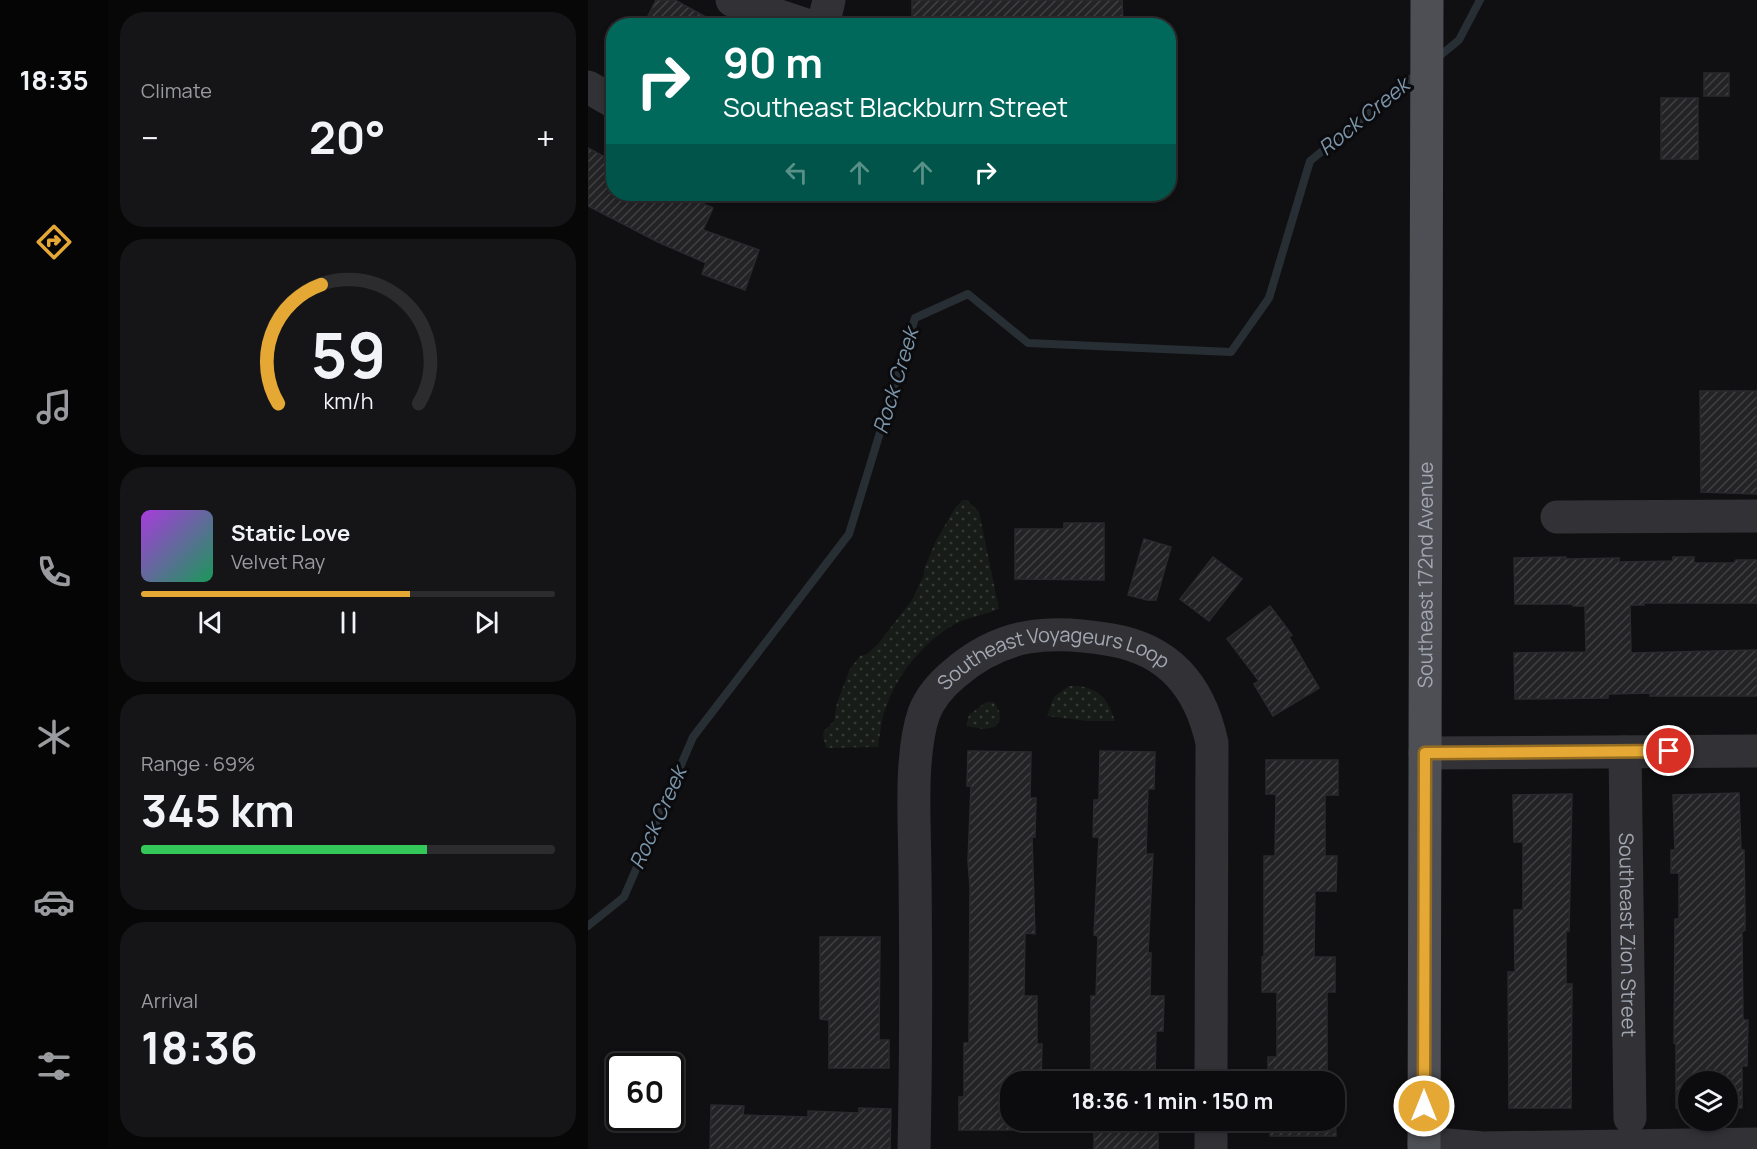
<!DOCTYPE html>
<html lang="en">
<head>
<meta charset="utf-8">
<style>
  body { margin:0; font-family:Manrope,sans-serif; background:#151517; color:#f1f3f6; height:100vh; display:flex; flex-direction:column; font-size:22px; white-space:nowrap }
  * { box-sizing:border-box; margin:0 }
  p { font-size:20px; color:#9a9b9e }
  .icon { flex:none; width:33px; height:33px; fill:none; stroke:currentColor; stroke-width:2; stroke-linecap:round; stroke-linejoin:round }
  .map { position:relative; flex:1; overflow:hidden }
  .panel { display:flex; flex-direction:column; gap:12px; padding:12px; background:#070708; width:480px }
  .panel>* { flex:none }
  .hud { position:absolute; left:18px; top:18px; width:570px; height:183px; border-radius:24px; box-shadow:0 3px 9px #0003,0 0 0 2px #2c2c2e; background:#00695c; color:#fff; overflow:hidden }
  .controls { position:absolute; left:1090px; top:1071px; display:grid; gap:12px }
  .controls a { display:grid; place-items:center; width:60px; height:60px; border-radius:50%; background:#0c0c0e; box-shadow:0 3px 9px #0003,0 0 0 2px #2c2c2e; font-size:30px }
  .speed { position:absolute; left:18px; top:1053px; display:flex; gap:12px; font-size:30px; font-weight:700; text-align:center }
  .speed>* { display:grid; place-content:center; width:78px; height:78px; border-radius:50%; background:#0c0c0e; box-shadow:0 3px 9px #0003,0 0 0 2px #2c2c2e; line-height:1 }
  .speed .limit { border:3px solid #111; border-radius:9px; background:#fff; color:#111 }
  .pin { position:absolute; display:grid; place-items:center; width:51px; height:51px; color:#fff; margin:-26px; border:3px solid #fff; border-radius:50%; box-shadow:0 2px 6px #0007 }
  .me { position:absolute; width:66px; margin:-33px; rotate:0deg; stroke-linejoin:round; filter:drop-shadow(0 0 4px #0008) }
  .turn { display:flex; align-items:center; gap:21px; height:126px; padding:0 18px; font-size:27px }
  .turn .icon { width:78px; height:78px; stroke-width:2.5 }
  .turn b { display:block; font-size:42px; line-height:51px }
  .lanes { display:flex; align-items:center; height:57px; padding:0 18px; background:#0003; justify-content:center; gap:30px; direction:ltr }
  .lanes .off { opacity:.35 }
  .big { font-size:45px; font-weight:700; line-height:1.1 }
  .panel .widget { flex:1; display:flex; flex-direction:column; justify-content:center; gap:9px; min-width:0; padding:0 21px; border-radius:24px; background:#151517 }
  .panel .dial { align-items:center; gap:0 }
  .dial svg { height:156px; overflow:visible; fill:none; stroke:#2c2c2e; stroke-width:7; stroke-linecap:round; text-anchor:middle }
  .dial text { fill:#f1f3f6; stroke:none }
  .song { display:flex; align-items:center; gap:18px }
  .cover { width:72px; height:72px; border-radius:9px; background:linear-gradient(135deg,hsl(280 70% 55%),hsl(150 70% 35%)) }
  .played { height:6px; border-radius:3px; background:linear-gradient(90deg,#e5a835 65%,#2c2c2e 65%) }
  .keys { display:flex; justify-content:space-around; direction:ltr }
  .heat { display:flex; justify-content:space-between; align-items:center; font-size:33px; direction:ltr }
  .charge { height:9px; border-radius:4px; background:linear-gradient(90deg,#34c759 69%,#2c2c2e 0) }
  .trip { position:absolute; left:412px; top:1071px; width:345px; height:60px; border-radius:24px; background:#0c0c0e; box-shadow:0 3px 9px #0003,0 0 0 2px #2c2c2e; font-weight:700; line-height:60px; text-align:center }
  main { display:flex; flex:1; min-height:0 }
  .tabs { display:flex; flex-direction:column; width:108px; justify-content:space-around; align-items:center; background:#050506; color:#9a9b9e }
  .tabs .icon { width:42px; height:42px }
  .tabs .current { color:#e5a835 }
  .tabs b { font-size:27px; color:#f1f3f6 }
  .map>svg:first-child { display:block }
  .park { fill:url(#park-dots) }
  .lines { fill:none; stroke-linecap:round; stroke-linejoin:round }
  .stream { stroke:#282f34; stroke-width:8 }
  .building { fill:url(#building-hatch); stroke:#2a2a2e; stroke-width:1.5 }
  .minor { stroke:#323236; stroke-width:33 }
  .major { stroke:#4e4f55; stroke-width:33 }
  .route-casing { stroke:#956d22; stroke-width:15 }
  .route { stroke:#e5a835; stroke-width:10 }
  .labels { text-anchor:middle; stroke-width:6; stroke-linejoin:round; paint-order:stroke }
  .street-label { font-size:20px; fill:#a2a7b2; stroke:#0b0b0d }
  .water-label { font-size:21px; font-style:italic; fill:#7b95ab; stroke:#0b0b0d }
</style>
</head>
<body>
<main>
<nav class="tabs">
<b>18:35</b>
<svg class="icon current" aria-label="directions" viewBox="0 0 24 24"><path d="M12 3l9 9-9 9-9-9zM9 14v-3h6M13 9l2 2-2 2"/></svg>
<svg class="icon" aria-label="music" viewBox="0 0 24 24"><path d="M9 18V5l10-2v13"/><circle cx="6" cy="18" r="3"/><circle cx="16" cy="16" r="3"/></svg>
<svg class="icon" aria-label="phone" viewBox="0 0 24 24"><path d="M5 4h4l2 5-3 2q2 4 5 5l2-3 5 2v4C11 20 4 13 5 4z"/></svg>
<svg class="icon" aria-label="climate" viewBox="0 0 24 24"><path d="M12 3v18M4 7l16 10M4 17L20 7"/></svg>
<svg class="icon" aria-label="car" viewBox="0 0 24 24"><path d="M5 17H2v-5l4-1 3-4h7l3 4 3 1v5h-3M9 17h6M6 11h13"/><circle cx="7" cy="17" r="2"/><circle cx="17" cy="17" r="2"/></svg>
<svg class="icon" aria-label="filters" viewBox="0 0 24 24"><path d="M4 7h16M4 17h16"/><circle cx="9" cy="7" r="2"/><circle cx="15" cy="17" r="2"/></svg>
</nav>
<section class="panel">
<div class="widget"><p>Climate</p>
<div class="heat"><a>−</a><b class="big">20°</b><a>+</a></div>
</div>
<div class="widget dial"><svg viewBox="0 0 100 80">
<path d="M14 69A42 42 0 1 1 86 69"/>
<path d="M14 69A42 42 0 0 1 36 8" stroke="#e5a835"/>
<text x="50" y="56" font-size="32" font-weight="700">59</text>
<text x="50" y="72" font-size="11">km/h</text>
</svg></div>
<div class="widget">
<div class="song"><i class="cover"></i><div><b>Static Love</b><p>Velvet Ray</p></div></div>
<div class="played"></div>
<div class="keys"><svg class="icon" aria-label="previous" viewBox="0 0 24 24"><path d="M18 5L8 12l10 7zM5 5v14"/></svg><svg class="icon" aria-label="pause" viewBox="0 0 24 24"><path d="M8 5v14M16 5v14"/></svg><svg class="icon" aria-label="next" viewBox="0 0 24 24"><path d="M6 5l10 7-10 7zM19 5v14"/></svg></div>
</div>
<div class="widget"><p>Range · 69%</p><b class="big">345 km</b><div class="charge"></div></div>
<div class="widget"><p>Arrival</p><b class="big">18:36</b></div>
</section>
<div class="map">
<svg width="1169" height="1149" viewBox="0 0 1169 1149">
  <defs>
    <pattern id="park-dots" width="8" height="8" patternUnits="userSpaceOnUse" patternTransform="scale(1.5)"><rect width="8" height="8" fill="#171c18"/><path d="M2 2h.1M6 6h.1" fill="none" stroke="#363a37" stroke-width="1.8" stroke-linecap="round"/></pattern>
    <pattern id="building-hatch" width="6" height="6" patternUnits="userSpaceOnUse" patternTransform="scale(1.5)"><rect width="6" height="6" fill="#232326"/><path d="M-1 1l2-2M0 6l6-6M5 7l2-2" fill="none" stroke="#404043"/></pattern>
  </defs>
  <rect width="100%" height="100%" fill="#101012"/>
  <!-- park -->
  <path class="park" d="M375,500H379L391,512L411,609C396,615 381,617 367,624C335,642 308,676 297,710C293,722 292,735 290,747L238,748L235,735L236,731L246,721L249,703L262,669L272,656L279,654L290,644L324,600L336,575V569L348,541L367,508Z
    M481,686C507,685 519,695 527,721H499L459,716L466,697Z
    M398,702H406L411,711L412,720L407,727L396,729L378,726L381,715Z"/>
  <g class="lines">
    <!-- stream -->
    <path class="stream" d="M848,59L871,40L892,0
      M0,926L36,897L105,737L261,534L327,318L380,294L440,343L643,352L681,298L722,161L831,72"/>
  </g>
  <!-- building -->
  <path class="building" d="M68,0H87L134,26H55Z
    M324,0H534L535,22L468,26L362,24V26H324Z
    M1116,73H1141V96H1116Z
    M1073,98H1110V159H1073Z
    M0,148L26,162V194H92L125,208L115,230L171,250L157,290L114,274L118,263L70,242L0,206Z
    M1112,391H1169V494L1113,492Z
    M476,523H516V580L427,579V529H476Z
    M556,539L583,547L568,600H559L540,595Z
    M625,557L654,579L621,621L592,599Z
    M978,557V559L1031,558V562L1085,561V557H1106V563H1146L1148,560H1169V603H1056V605H1042L1043,653L1169,650V696H1062V693L1020,694V698L927,699L926,653L998,652L997,606H985V604H927L926,558Z
    M682,606L704,635L701,637L731,688L685,716L666,684L671,681L639,639Z
    M380,751L443,752L442,798H448L447,837H444L447,934L437,933L436,996H449V1044H454L453,1082H423V1120H443V1130H371V1097H376V1043H381L382,886L380,861L383,786H379Z
    M512,751L567,752L566,789H560L558,854H565L560,953H563L562,996H576L575,1031H568L567,1081L503,1080V996H508L510,936L506,935L511,837H505L506,800H511Z
    M678,760H750V795H737V856H749L748,891H727L726,957H747V992H739V1082H680V1057H689V992H674V957H676V856H687L688,794H678Z
    M1151,793L1153,850H1156L1157,913V930L1154,932L1155,1020H1160L1159,1066H1154V1108H1140V1082H1101V1108H1088V1044L1086,1043L1087,919H1091V873H1083V850H1087L1085,795Z
    M984,794L981,931H978V984H984L983,1108H921L920,972H927L926,910H935V842H926L925,795Z
    M232,937H292L291,1040H301V1068H241V1020L232,1019Z
    M747,1101L748,1136H682V1120H747Z
    M123,1105L156,1106L155,1115L220,1117V1111L271,1113V1108L303,1109L302,1149H122Z
    M506,1120H570V1149H506Z"/>
  <g class="lines">
    <!-- minor -->
    <g class="minor">
      <path d="M144,0L221,26"/>
      <path d="M235,26L241,0"/>
      <path d="M0,87L26,102"/>
      <path d="M969,517L1169,516"/>
      <path id="s1" d="M1037,752L1042,1118"/>
      <path d="M837,753L1169,751"/>
      <path d="M623,1120V1149"/>
      <path d="M836,1143L895,1148L1169,1144"/>
      <path id="s2" d="M326,1149C328,1058 328,967 327,876C327,830 321,756 336,713C342,698 354,684 366,674C414,632 463,629 524,640C581,650 612,687 624,743L623,1082"/>
    </g>
    <!-- major -->
    <path class="major" id="s3" d="M836,1149L839,0"/>
  </g>
  <g class="lines">
    <!-- route casing -->
    <g class="route-casing">
      <path id="route" d="M836,1106L837,753L1081,751"/>
    </g>
    <!-- route -->
    <use href="#route" class="route"/>
  </g>
  <g class="labels">
    <!-- street labels -->
    <g class="street-label">
      <text dy="7" stroke="none"><textPath href="#s3" startOffset="574">Southeast 172nd Avenue</textPath></text>
      <text dy="7" stroke="none"><textPath href="#s2" startOffset="592">Southeast Voyageurs Loop</textPath></text>
      <text dy="7" stroke="none"><textPath href="#s1" startOffset="183">Southeast Zion Street</textPath></text>
    </g>
    <!-- water labels -->
    <g class="water-label">
      <text transform="translate(776 117) rotate(-39)" y="7">Rock Creek</text>
      <text transform="translate(308 381) rotate(-73)" y="7">Rock Creek</text>
      <text transform="translate(70 818) rotate(-66)" y="7">Rock Creek</text>
    </g>
  </g>
</svg>
<div class="controls">
<a><svg class="icon" aria-label="layers" viewBox="0 0 24 24"><path d="M12 4l9 5-9 5-9-5zM3 14l9 5 9-5"/></svg></a>
</div>
<div class="speed"><div class="limit">60</div></div>
<div class="pin" style="left:1081px;top:751px;background:#d93025"><svg class="icon" aria-label="arrive" viewBox="0 0 24 24"><path d="M6 21V4h12l-3 4 3 4H6"/></svg></div>
<svg class="me" style="left:836px;top:1106px" viewBox="-20 -20 40 40"><circle r="17" fill="#e5a835" stroke="#fff" stroke-width="3"/><path d="M0-11L8 9 0 5-8 9z" fill="#fff"/></svg>
<div class="trip">18:36 · 1 min · 150 m</div>
<div class="hud">
<div class="turn"><svg class="icon" aria-label="right" viewBox="0 0 24 24"><path d="M7 20v-9h11M14 6l5 5-5 5"/></svg><div><b>90 m</b>Southeast Blackburn Street</div></div>
<div class="lanes"><svg class="icon off" aria-label="left" viewBox="0 0 24 24"><path d="M17 20v-9H6M10 6l-5 5 5 5"/></svg><svg class="icon off" aria-label="ahead" viewBox="0 0 24 24"><path d="M12 20V5M6 11l6-6 6 6"/></svg><svg class="icon off" aria-label="ahead" viewBox="0 0 24 24"><path d="M12 20V5M6 11l6-6 6 6"/></svg><svg class="icon" aria-label="right" viewBox="0 0 24 24"><path d="M7 20v-9h11M14 6l5 5-5 5"/></svg></div>
</div>
</div>
</main>
</body>
</html>
